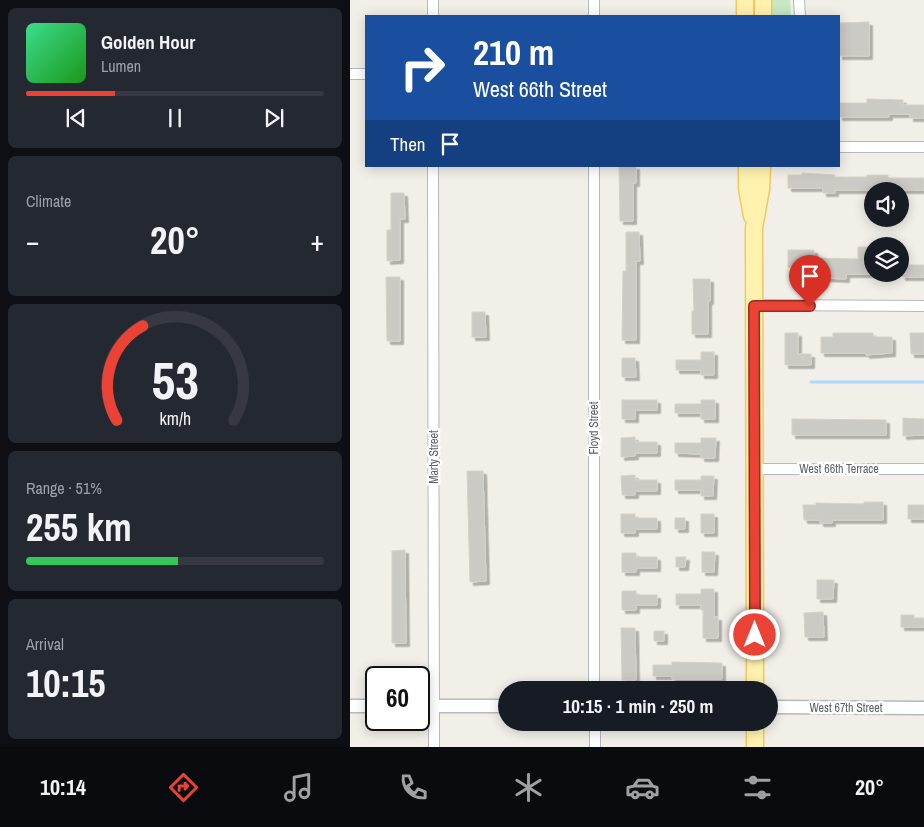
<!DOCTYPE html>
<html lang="en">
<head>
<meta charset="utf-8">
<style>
  body { margin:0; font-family:"Archivo Narrow",sans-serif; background:#242831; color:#f1f3f6; height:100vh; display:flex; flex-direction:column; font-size:19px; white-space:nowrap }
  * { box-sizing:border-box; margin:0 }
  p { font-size:16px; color:#9ea1a6 }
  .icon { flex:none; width:28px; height:28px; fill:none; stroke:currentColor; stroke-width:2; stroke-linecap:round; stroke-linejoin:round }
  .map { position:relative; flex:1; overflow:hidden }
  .drawer { display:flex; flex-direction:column; gap:8px; padding:8px; background:#0d0f14; width:350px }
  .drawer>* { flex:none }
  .top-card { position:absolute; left:15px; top:15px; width:475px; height:152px; border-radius:0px; box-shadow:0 2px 12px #0003; background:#1a4fa0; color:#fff; overflow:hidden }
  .tools { position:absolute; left:514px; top:182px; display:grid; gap:10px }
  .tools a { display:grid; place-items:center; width:45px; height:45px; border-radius:50%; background:#171b24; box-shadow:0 2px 12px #0003; font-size:25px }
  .speed { position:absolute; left:15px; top:666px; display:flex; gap:10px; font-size:25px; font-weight:700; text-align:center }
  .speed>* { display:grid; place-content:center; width:65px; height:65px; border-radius:50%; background:#171b24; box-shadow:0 2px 12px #0003; line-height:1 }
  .speed .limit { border:2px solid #111; border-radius:8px; background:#fff; color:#111 }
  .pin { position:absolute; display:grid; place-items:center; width:42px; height:42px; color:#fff; margin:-51px -21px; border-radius:50% 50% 50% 0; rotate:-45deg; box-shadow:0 0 5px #0007 }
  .pin .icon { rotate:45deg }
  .me { position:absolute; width:55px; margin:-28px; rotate:0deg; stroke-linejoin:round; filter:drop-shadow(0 0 4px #0008) }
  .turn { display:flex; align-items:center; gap:18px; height:105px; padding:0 25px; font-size:22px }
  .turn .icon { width:65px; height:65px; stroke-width:2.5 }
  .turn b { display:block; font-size:35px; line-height:42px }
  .then { display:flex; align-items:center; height:48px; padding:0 25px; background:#0003; gap:10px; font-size:19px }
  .big { font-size:38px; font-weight:800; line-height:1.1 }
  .drawer .card { flex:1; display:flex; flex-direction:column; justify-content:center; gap:8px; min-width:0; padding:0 18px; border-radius:8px; background:#242831 }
  .drawer .dial { align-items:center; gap:0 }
  .dial svg { height:130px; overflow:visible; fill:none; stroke:#363941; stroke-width:7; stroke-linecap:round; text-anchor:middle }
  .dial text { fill:#f1f3f6; stroke:none }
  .song { display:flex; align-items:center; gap:15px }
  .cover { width:60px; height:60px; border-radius:8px; background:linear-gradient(135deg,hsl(150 70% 55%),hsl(120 70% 35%)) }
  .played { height:5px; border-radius:2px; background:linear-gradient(90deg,#ea4335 30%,#363941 30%) }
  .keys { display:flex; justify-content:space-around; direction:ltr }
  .heat { display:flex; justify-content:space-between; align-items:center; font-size:28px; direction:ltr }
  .charge { height:8px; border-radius:4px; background:linear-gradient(90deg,#34c759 51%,#363941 0) }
  .trip { position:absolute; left:148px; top:681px; width:280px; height:50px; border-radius:25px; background:#171b24; box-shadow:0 2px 12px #0003; font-weight:800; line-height:50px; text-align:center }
  .menu { display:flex; height:80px; justify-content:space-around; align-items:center; background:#090b0e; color:#9ea1a6 }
  .menu .icon { width:35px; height:35px }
  .menu .selected { color:#ea4335 }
  .menu b { font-size:22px; color:#f1f3f6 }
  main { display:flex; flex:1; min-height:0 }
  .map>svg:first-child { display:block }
  .green { fill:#c5e8c5 }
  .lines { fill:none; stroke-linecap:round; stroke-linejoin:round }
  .stream { stroke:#aadaff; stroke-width:3 }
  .building { fill:#cccac5; stroke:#d6d1c6; filter:url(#shadow) }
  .minor-casing { stroke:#b5b8bc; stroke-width:12 }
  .tertiary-casing { stroke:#b5b8bc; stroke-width:15 }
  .primary-casing { stroke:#f2c960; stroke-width:19 }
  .minor { stroke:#fff; stroke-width:10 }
  .tertiary { stroke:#fff; stroke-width:12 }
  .primary { stroke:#fff2af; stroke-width:16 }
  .route-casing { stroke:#982c22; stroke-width:12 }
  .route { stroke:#ea4335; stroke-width:9 }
  .labels { text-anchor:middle; stroke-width:5; stroke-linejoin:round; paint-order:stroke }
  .street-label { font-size:12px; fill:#5f6368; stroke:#fff }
</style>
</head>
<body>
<main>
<section class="drawer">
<div class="card">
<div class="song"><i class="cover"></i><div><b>Golden Hour</b><p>Lumen</p></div></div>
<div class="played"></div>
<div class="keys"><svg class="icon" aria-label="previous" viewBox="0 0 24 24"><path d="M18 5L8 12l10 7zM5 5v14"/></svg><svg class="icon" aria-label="pause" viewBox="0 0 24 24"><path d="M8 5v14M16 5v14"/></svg><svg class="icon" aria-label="next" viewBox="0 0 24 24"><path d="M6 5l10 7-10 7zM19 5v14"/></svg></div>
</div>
<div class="card"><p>Climate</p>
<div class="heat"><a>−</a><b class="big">20°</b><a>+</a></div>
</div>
<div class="card dial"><svg viewBox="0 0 100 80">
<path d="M14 69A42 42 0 1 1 86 69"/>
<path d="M14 69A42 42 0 0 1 30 11" stroke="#ea4335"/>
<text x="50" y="56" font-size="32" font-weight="700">53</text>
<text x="50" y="72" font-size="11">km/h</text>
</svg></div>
<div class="card"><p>Range · 51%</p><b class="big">255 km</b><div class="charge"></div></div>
<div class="card"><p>Arrival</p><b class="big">10:15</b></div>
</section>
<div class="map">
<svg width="574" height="747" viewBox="0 0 574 747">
  <defs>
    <filter id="shadow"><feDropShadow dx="3.5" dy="3.5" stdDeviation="0" flood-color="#0004"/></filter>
  </defs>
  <rect width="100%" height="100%" fill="#f1efe8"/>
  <!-- green -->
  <path class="green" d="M419,0H440L441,16H419Z"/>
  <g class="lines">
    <!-- stream -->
    <path class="stream" d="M461,382H574"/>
  </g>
  <!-- building -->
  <path class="building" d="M519,22V56H489V23Z
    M517,99L553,100V105H574V118H560V114H539V117H489V103H517Z
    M269,166H286V183H283V221H270Z
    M452,173L485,175V177H517V175H538V178H574V190H485V193H473V188H438V175H452Z
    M41,193H54L55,219H50V260L37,261V230H41Z
    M276,232H289L290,261H286V340H272L273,271H276Z
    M508,247H522V274H496V279L473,278V266L438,267V250H464V258L508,259Z
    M552,265H574V277H552Z
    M36,277H50V341H37Z
    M343,279H360V301H358V334H342V311H344Z
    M122,312H135L136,337H122Z
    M435,333H448V354H461V365H435Z
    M483,333H523V337H542V353L516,355V353H471V337H483Z
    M560,333H574V354H561Z
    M351,352H364V375H351V370H326V360H351Z
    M272,358H285L286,377H272Z
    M272,400H307V410H285V419H272Z
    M351,400H365V419H351V413H325V404H351Z
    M553,418L574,419V435L553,436Z
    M442,419L536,420V435H442Z
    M285,437V442H307V453H285V456L271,457V438Z
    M351,438H366L365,458H351V454L325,453V443H351Z
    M117,471H133L136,581L120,582Z
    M285,475V480H307V491H285V495H272L271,476Z
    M351,476H364L363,496H351V490H325V480H351Z
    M514,502H533V520H482V523H470V520H454L453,505H466V503L514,504Z
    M558,505H574V519H558Z
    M271,514H285V518H307V529H285V533H271Z
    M351,514H364V533H351Z
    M325,518H335V529H325Z
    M55,550L56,643H42V551Z
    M352,552H365L364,572H352Z
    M272,553H286V557H307V568H286V572H272Z
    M326,557H336L335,567H326Z
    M467,580H484L483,599H467Z
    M351,589H364V617H368V638H353V610H351V605H326V594H351Z
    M272,591H286V595H307V605H286V610H272Z
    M473,612L474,637H455L454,613Z
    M551,615H564V618H574V627H551Z
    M271,628H285L286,680H272Z
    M304,631H314V641H304Z
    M322,662L372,663V679H322V676H303V665H322Z"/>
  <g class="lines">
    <!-- minor casing -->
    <g class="minor-casing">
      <path id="minor" d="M449,0L450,16
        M83,16V0
        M244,16V0
        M0,74H16
        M489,147H574
        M83,166L84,747
        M244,166V690
        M404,305L574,306
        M405,469H574
        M245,722V747"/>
    </g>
    <!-- tertiary casing -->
    <g class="tertiary-casing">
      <path id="tertiary" d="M0,706H26
        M69,706H156
        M419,707L574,708"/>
    </g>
    <!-- primary casing -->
    <g class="primary-casing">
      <path id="primary" d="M395,16V0
        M413,16V0
        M397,166V188L402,216
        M405,690L404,228L411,189L412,166
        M405,747V722"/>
    </g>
    <!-- minor -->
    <use href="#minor" class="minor"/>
    <!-- tertiary -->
    <use href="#tertiary" class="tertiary"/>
    <!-- primary -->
    <use href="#primary" class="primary"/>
  </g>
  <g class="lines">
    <!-- route casing -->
    <g class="route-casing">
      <path id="route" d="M405,635L404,306H460"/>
    </g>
    <!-- route -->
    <use href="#route" class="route"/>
  </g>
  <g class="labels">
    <!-- street labels -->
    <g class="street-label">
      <text transform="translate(244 428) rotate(-90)" y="4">Floyd Street</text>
      <text transform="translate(84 457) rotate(-90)" y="4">Marty Street</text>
      <text x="489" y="473">West 66th Terrace</text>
      <text x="496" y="712">West 67th Street</text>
    </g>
  </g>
</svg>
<div class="tools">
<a><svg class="icon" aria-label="sound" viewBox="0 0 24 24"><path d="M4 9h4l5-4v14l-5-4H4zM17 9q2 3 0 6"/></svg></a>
<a><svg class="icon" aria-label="layers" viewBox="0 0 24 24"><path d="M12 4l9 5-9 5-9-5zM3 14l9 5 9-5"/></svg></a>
</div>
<div class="speed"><div class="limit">60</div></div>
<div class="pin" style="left:460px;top:306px;background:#d93025"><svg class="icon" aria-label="arrive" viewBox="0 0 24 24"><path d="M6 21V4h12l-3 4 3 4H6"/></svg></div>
<svg class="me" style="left:405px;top:635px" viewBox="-20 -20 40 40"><circle r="17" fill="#ea4335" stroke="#fff" stroke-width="3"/><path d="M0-11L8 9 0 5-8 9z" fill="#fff"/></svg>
<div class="trip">10:15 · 1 min · 250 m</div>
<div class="top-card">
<div class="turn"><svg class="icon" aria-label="right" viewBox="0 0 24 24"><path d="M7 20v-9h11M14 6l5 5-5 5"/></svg><div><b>210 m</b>West 66th Street</div></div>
<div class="then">Then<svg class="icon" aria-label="arrive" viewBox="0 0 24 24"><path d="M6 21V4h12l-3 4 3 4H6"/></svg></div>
</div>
</div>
</main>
<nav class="menu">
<b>10:14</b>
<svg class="icon selected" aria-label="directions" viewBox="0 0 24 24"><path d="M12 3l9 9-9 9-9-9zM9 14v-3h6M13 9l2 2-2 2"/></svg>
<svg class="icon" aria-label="music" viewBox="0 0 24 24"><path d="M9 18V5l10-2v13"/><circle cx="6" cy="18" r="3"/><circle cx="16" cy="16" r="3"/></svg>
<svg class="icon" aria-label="phone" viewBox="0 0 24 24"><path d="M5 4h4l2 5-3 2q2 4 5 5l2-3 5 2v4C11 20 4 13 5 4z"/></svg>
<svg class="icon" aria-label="climate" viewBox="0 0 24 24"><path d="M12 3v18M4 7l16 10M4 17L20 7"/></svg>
<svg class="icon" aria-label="car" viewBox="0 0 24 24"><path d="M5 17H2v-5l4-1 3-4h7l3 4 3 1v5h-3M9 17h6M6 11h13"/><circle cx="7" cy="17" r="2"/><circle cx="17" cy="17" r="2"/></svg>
<svg class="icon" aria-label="filters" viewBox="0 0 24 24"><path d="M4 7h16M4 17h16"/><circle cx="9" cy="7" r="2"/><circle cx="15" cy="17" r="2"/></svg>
<b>20°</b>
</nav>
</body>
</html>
